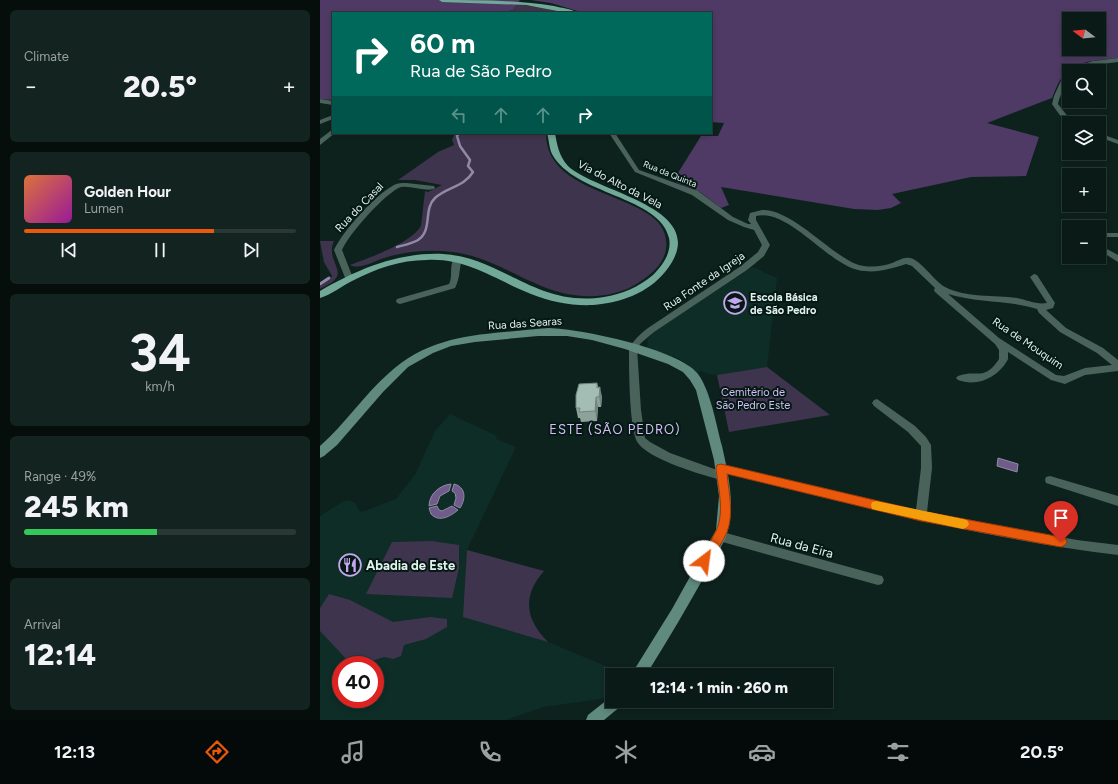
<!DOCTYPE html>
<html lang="en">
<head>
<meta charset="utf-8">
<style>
  body { margin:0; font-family:Figtree,sans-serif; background:#13231f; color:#f1f3f6; height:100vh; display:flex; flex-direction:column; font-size:15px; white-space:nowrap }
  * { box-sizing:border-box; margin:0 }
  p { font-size:13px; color:#99a1a1 }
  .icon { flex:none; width:22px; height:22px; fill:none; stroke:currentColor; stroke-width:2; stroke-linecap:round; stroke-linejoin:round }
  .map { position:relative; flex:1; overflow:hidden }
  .side { display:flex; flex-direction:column; gap:10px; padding:10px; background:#060e0c; width:320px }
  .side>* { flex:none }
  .banner { position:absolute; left:12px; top:12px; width:380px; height:122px; border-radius:0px; box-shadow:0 2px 6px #0003,0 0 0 1px #2a3835; background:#00695c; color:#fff; overflow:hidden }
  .needle { width:26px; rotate:286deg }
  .buttons { position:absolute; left:742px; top:12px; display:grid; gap:8px }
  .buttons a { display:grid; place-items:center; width:44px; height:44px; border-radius:0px; background:#0a1a16; box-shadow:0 2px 6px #0003,0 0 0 1px #2a3835; font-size:20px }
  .speed { position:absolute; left:12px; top:656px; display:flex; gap:8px; font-size:20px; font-weight:700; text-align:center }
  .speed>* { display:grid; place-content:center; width:52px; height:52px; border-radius:50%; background:#0a1a16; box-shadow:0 2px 6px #0003,0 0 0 1px #2a3835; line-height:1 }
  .speed .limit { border:6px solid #d22; background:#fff; color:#111 }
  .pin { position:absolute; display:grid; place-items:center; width:34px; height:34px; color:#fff; margin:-41px -17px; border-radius:50% 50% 50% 0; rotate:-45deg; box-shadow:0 0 4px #0007 }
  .pin .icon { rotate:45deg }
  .me { position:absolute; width:44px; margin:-22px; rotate:30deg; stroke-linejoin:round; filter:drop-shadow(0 0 3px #0008) }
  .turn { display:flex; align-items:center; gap:14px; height:84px; padding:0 12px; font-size:18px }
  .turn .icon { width:52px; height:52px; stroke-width:2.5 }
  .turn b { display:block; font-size:28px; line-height:34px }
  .lanes { display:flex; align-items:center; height:38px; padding:0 12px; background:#0003; justify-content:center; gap:20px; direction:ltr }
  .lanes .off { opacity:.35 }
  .big { font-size:30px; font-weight:800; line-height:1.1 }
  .side .tile { flex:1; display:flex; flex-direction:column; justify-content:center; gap:6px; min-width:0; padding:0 14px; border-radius:6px; background:#13231f }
  .side .dial { align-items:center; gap:0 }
  .dial b { font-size:52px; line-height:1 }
  .song { display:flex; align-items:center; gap:12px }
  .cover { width:48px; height:48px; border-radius:6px; background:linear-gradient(135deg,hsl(20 70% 55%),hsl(300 70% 35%)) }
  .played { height:4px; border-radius:2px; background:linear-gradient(90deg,#ea580c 70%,#2a3835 70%) }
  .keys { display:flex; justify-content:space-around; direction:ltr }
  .heat { display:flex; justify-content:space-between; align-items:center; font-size:22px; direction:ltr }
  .charge { height:6px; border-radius:3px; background:linear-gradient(90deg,#34c759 49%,#2a3835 0) }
  .trip { position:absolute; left:285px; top:668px; width:228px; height:40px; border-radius:0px; background:#0a1a16; box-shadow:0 2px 6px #0003,0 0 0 1px #2a3835; font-weight:800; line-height:40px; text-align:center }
  .menu { display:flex; height:64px; justify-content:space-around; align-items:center; background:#040a09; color:#99a1a1 }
  .menu .icon { width:28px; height:28px }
  .menu .active { color:#ea580c }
  .menu b { font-size:18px; color:#f1f3f6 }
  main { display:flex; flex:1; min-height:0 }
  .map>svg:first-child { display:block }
  .built { fill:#0d2d26; fill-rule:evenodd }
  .green { fill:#3f344d }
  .forest { fill:#4e3a65; fill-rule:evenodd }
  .water { fill:#705c8a; stroke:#9289a7 }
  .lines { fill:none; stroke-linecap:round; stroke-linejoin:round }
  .stream-far1 { stroke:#9289a7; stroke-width:2.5 }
  .stream { stroke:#9289a7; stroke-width:3 }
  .street { fill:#49635b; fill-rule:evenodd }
  .secondary { fill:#608a7e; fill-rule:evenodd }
  .primary { fill:#71a898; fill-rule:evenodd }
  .wall { fill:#8ca29b }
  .shaded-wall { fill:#72847e }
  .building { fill:#a3bcb4; stroke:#72847e }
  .route { fill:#ea580c; stroke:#983908 }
  .slow { fill:#f59e0b }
  .labels { text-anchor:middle; stroke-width:4; stroke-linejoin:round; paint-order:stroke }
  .far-street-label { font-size:9px; fill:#e3f1ec; stroke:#041914 }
  .street-label { font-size:11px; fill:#e3f1ec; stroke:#041914 }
  .poi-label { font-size:11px; font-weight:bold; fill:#e3f1ec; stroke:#041914; text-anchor:start }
  .park-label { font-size:11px; fill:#d5bcf6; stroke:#041914 }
  .quarter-label { font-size:13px; letter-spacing:1px; fill:#d6bef5; stroke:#041914 }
  .near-street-label { font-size:13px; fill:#e3f1ec; stroke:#041914 }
  .near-poi-label { font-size:13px; font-weight:bold; fill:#e3f1ec; stroke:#041914; text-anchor:start }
</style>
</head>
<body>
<main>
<section class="side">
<div class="tile"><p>Climate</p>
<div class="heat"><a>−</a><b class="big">20.5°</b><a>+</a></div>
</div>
<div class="tile">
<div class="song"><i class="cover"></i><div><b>Golden Hour</b><p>Lumen</p></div></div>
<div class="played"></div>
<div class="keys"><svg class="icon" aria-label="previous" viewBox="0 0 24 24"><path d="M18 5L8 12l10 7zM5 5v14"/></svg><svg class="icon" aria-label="pause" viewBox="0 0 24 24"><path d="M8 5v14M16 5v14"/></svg><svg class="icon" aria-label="next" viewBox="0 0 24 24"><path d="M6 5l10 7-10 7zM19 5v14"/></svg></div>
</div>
<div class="tile dial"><b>34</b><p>km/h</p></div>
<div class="tile"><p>Range · 49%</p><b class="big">245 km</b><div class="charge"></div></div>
<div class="tile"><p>Arrival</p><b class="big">12:14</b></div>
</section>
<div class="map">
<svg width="798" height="720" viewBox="0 0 798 720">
  <rect width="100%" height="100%" fill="#0d221d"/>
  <!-- built -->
  <path class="built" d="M433,267L457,278L447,367L397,375L389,374L380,371L377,374L360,359L327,349L328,338L337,329Z
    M130,414L177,436L176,439L196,447L147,550L224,571L212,587L209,602L210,614L212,622L221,635L228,642L307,675H292V693L287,698L223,707L186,720H0V516L22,502L29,500L35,503L39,510L42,512L76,499L96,473L115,431ZM21,665H55V699H21Z"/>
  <!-- green -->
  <path class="green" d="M197,4L232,9L247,13H180L193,10Z
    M135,133H226C225,204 355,190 346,249C344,263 332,274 321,281C310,289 298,293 285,295C224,304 188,259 133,252C110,249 86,251 64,258C54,261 40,270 30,265C49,258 91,243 101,226L105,191L108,192L122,185L95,180H78L118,152L134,145L132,140Z
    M0,241H14C6,257 23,269 16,278C13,283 5,286 0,289V286L10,279L12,276L4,262Z
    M447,367L510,415L409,432L397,375Z
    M112,541L139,545V568L132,598L46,594L72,542Z
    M147,550L224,571C202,596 205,619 228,642L143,617Z
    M9,594L30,600L73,622L110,617L127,619V627L106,639L84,645L81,656L73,659L64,657L43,664L39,662L30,663L0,631V608Z"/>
  <!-- forest -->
  <path class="forest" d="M0,0H200L193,10L180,13H13V100L0,99Z
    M211,0H798V58C781,60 755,60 743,76C738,82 735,91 732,98L667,123L719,137L706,176L651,177L572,194L581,203L571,208L558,210L534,209L401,187L409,205L401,208L380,192L353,181L381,136H398L404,123L391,122V13H264L231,3ZM749,19H779V49H749Z"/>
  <!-- water -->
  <path class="water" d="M678,458L698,464L697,472L677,466Z
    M131,484L129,491L120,496L117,504L109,506C109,494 120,485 131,484Z
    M134,484C146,487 146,499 140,508L134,505L136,498L135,493L132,491Z
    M117,506L119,510L122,511L132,506L138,510C131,516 119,523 111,514L109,508Z"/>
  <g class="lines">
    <!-- stream-far1 -->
    <path class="stream-far1" d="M77,247C84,245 91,244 98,240C113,230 103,209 115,198C127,187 144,187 153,172L148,166L150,160L140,146L137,136L139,133"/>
    <!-- stream -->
    <path class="stream" d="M0,284L9,278"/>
    <!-- street -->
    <path class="street" d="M798,58V62L774,65L756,71H749C749,83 740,92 738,104L749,118L756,123C744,123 739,114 732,104L734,96L745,72L747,70L773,61Z
      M0,99L13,101V105L0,103Z
      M13,115V119L0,124V120Z
      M13,129V133H15L0,145V139Z
      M289,133H295L319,170L378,191L413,217L428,224H431L428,220L430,213C434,212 438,211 442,210C472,209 510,254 536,264C547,268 562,267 572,263C578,261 583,257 590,258C601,260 614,281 625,287C646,298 674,295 697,298C707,300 717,305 727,303L710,277L714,274L717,275L735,303L733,308L726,310L746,328L783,348L798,360V371L765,375L745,384L731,380L688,352V359L687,361C677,378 657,387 638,380L636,378L638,376C657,369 664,382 679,359V350L675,344L615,292L614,290L615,288L592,266L586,264C570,269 555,274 538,270C507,263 468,208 436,216V220L450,245L444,256L427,270L334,332L321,343L317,348L321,410L325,438L330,442L350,453L397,470L396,468L397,465L401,464L596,510L601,468V446L588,432L554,406L552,403L554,400L557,399L595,426L606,437L611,445L612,468L607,512L757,540L798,545V555C665,539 536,505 406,473L407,476L406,479L402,480C382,475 330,460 318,443C309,431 309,366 309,348C314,340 320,334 328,328L421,266L438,252L442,245L434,230L424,227L408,220L372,195L315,172ZM628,294C657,303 688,300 717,309L719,313L740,332L777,353L792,365L765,368L744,376L736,375L679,338Z
      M779,133L798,140V144L779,137Z
      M86,183L114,186L115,188C109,193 91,185 81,187C66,192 28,235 22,250L33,278L32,280H26L14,250C23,231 55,195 74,185C78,183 82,183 86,183Z
      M780,233H798V237H785L782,240L785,248L798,255V262L779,250V235Z
      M138,256L142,259C139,269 140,279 135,288L80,304L77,303L76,301L77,299L129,284C134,276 127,261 138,256Z
      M730,476L798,496V506L726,483L725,480L726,477Z
      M399,531L558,575L562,576L564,580L562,584L558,585L399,541L395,539L394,536L395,533Z"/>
    <!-- secondary -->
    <path class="secondary" d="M229,328C261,329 359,349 378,374C391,392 396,424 402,446C408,473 415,502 408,530C405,543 395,556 389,568C369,604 348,640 326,675H311L352,609L396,530L399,496L394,460L376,390L370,380L363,372L348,364L305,349L272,340L247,336H218L155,342L131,346L113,353L88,367L63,392L17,445L4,456L0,458V446C25,424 44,395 69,373C103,342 140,336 184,332C199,331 214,329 229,328Z
      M292,696V701H303L301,706L284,720H266L268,715Z"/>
    <!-- primary -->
    <path class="primary" d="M119,0C158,0 196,0 234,6C242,8 252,9 258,13H248L206,5L122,2Z
      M227,133H235C237,145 239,156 248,166C278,194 397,208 345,272C328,293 300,303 273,305C252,306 231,302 211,294C175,280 148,258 107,260C80,260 55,269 32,281C22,286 11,295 0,298V291C38,269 78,252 123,254C182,257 216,308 284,297C302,294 319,287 333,275C343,265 352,252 349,238C340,196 254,195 232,154C229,148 229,139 227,133Z"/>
  </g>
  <!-- wall -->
  <path class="wall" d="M277,383L282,397L281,407H278L277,421L261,422L260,418H258L256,408Z"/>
  <!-- shaded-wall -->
  <path class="shaded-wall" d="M280,387L282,397L281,407L279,397Z
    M276,397L278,407L277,421L275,411Z"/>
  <!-- building -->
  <path class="building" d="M277,383V388L280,387L279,397H276L275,411L259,412L260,408H256V395L259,384Z"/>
  <!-- route -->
  <path class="route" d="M401,464L601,511L741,537L745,538L747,542L745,545L741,547L601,521L407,474C409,493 414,514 407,532C402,544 394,554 389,565L384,566L380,565L379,561C384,551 391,541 396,531C405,512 398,488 396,468L397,465Z"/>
  <!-- slow -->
  <path class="slow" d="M556,501L643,519L647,520L649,524L647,527L643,529L556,510L552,509L551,505L552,502Z"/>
  <!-- icons -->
  <defs>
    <g id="school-ring" transform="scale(1.15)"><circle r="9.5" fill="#041914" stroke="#c7a6f0" stroke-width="1.5"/><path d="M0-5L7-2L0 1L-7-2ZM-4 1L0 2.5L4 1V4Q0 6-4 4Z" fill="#c7a6f0"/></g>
    <g id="restaurant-ring" transform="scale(1.15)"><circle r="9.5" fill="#041914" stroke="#c7a6f0" stroke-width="1.5"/><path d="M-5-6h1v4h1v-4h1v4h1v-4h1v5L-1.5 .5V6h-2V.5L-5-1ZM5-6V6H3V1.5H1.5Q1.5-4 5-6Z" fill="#c7a6f0"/></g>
  </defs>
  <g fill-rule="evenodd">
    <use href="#school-ring" x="415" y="303"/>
    <use href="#restaurant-ring" x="30" y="565"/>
  </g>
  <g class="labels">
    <!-- far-street labels -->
    <g class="far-street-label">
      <text transform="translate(350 174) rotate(22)" y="3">Rua da Quinta</text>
    </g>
    <!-- street labels -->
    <g class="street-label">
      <text transform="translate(300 184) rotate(27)" y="4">Via do Alto da Vela</text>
      <text transform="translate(39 207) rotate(-46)" y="4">Rua do Casal</text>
      <text transform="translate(384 281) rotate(-34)" y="4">Rua Fonte da Igreja</text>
      <text transform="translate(205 323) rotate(-4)" y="4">Rua das Searas</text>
      <text transform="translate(708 343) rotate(34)" y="4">Rua de Mouquim</text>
    </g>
    <!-- poi labels -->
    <g class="poi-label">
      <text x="430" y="301">Escola Básica<tspan x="430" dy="13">de São Pedro</tspan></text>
    </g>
    <!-- park labels -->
    <g class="park-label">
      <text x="433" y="396">Cemitério de<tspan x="433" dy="13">São Pedro Este</tspan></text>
    </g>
    <!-- quarter labels -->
    <g class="quarter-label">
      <text x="295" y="434">ESTE (SÃO PEDRO)</text>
    </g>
    <!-- near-street labels -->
    <g class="near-street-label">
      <text transform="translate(482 545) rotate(15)" y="5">Rua da Eira</text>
    </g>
    <!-- near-poi labels -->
    <g class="near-poi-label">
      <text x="46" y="570">Abadia de Este</text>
    </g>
  </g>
</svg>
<div class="buttons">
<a><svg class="needle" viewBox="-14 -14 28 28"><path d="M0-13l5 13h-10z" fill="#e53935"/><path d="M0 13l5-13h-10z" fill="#99a1a1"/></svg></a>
<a><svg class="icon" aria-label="search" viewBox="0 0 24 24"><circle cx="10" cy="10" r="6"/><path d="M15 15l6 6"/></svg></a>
<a><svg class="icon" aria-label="layers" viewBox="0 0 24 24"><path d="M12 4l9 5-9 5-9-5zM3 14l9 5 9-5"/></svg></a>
<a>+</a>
<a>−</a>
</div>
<div class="speed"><div class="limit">40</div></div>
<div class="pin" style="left:741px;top:542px;background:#d93025"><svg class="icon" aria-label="arrive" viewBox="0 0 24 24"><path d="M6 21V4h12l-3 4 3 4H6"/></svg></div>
<svg class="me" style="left:384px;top:561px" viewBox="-20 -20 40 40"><circle r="19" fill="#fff"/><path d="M0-13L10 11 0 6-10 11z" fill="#ea580c"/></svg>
<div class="trip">12:14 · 1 min · 260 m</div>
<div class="banner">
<div class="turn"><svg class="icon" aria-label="right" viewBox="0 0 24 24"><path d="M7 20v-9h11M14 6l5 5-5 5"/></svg><div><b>60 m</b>Rua de São Pedro</div></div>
<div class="lanes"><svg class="icon off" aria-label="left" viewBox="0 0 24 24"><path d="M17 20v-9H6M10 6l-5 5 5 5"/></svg><svg class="icon off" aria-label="ahead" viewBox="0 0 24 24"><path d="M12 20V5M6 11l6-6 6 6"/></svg><svg class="icon off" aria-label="ahead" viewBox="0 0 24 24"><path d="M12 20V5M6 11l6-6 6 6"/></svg><svg class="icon" aria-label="right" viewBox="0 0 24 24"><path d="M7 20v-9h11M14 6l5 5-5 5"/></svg></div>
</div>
</div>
</main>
<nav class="menu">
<b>12:13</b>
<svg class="icon active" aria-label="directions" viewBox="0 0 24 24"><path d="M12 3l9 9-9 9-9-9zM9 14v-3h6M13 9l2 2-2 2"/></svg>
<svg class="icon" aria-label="music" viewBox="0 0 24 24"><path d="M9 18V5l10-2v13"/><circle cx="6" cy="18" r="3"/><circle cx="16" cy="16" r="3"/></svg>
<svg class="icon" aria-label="phone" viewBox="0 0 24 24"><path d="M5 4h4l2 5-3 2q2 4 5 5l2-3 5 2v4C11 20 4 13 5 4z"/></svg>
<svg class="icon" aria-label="climate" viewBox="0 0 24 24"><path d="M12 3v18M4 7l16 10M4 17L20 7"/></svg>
<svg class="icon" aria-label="car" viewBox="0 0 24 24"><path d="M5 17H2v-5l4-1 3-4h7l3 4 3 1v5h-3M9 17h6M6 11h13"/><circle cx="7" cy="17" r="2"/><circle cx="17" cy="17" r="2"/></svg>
<svg class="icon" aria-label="filters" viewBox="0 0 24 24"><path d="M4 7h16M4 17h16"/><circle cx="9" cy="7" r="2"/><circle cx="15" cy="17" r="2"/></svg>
<b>20.5°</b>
</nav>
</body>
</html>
